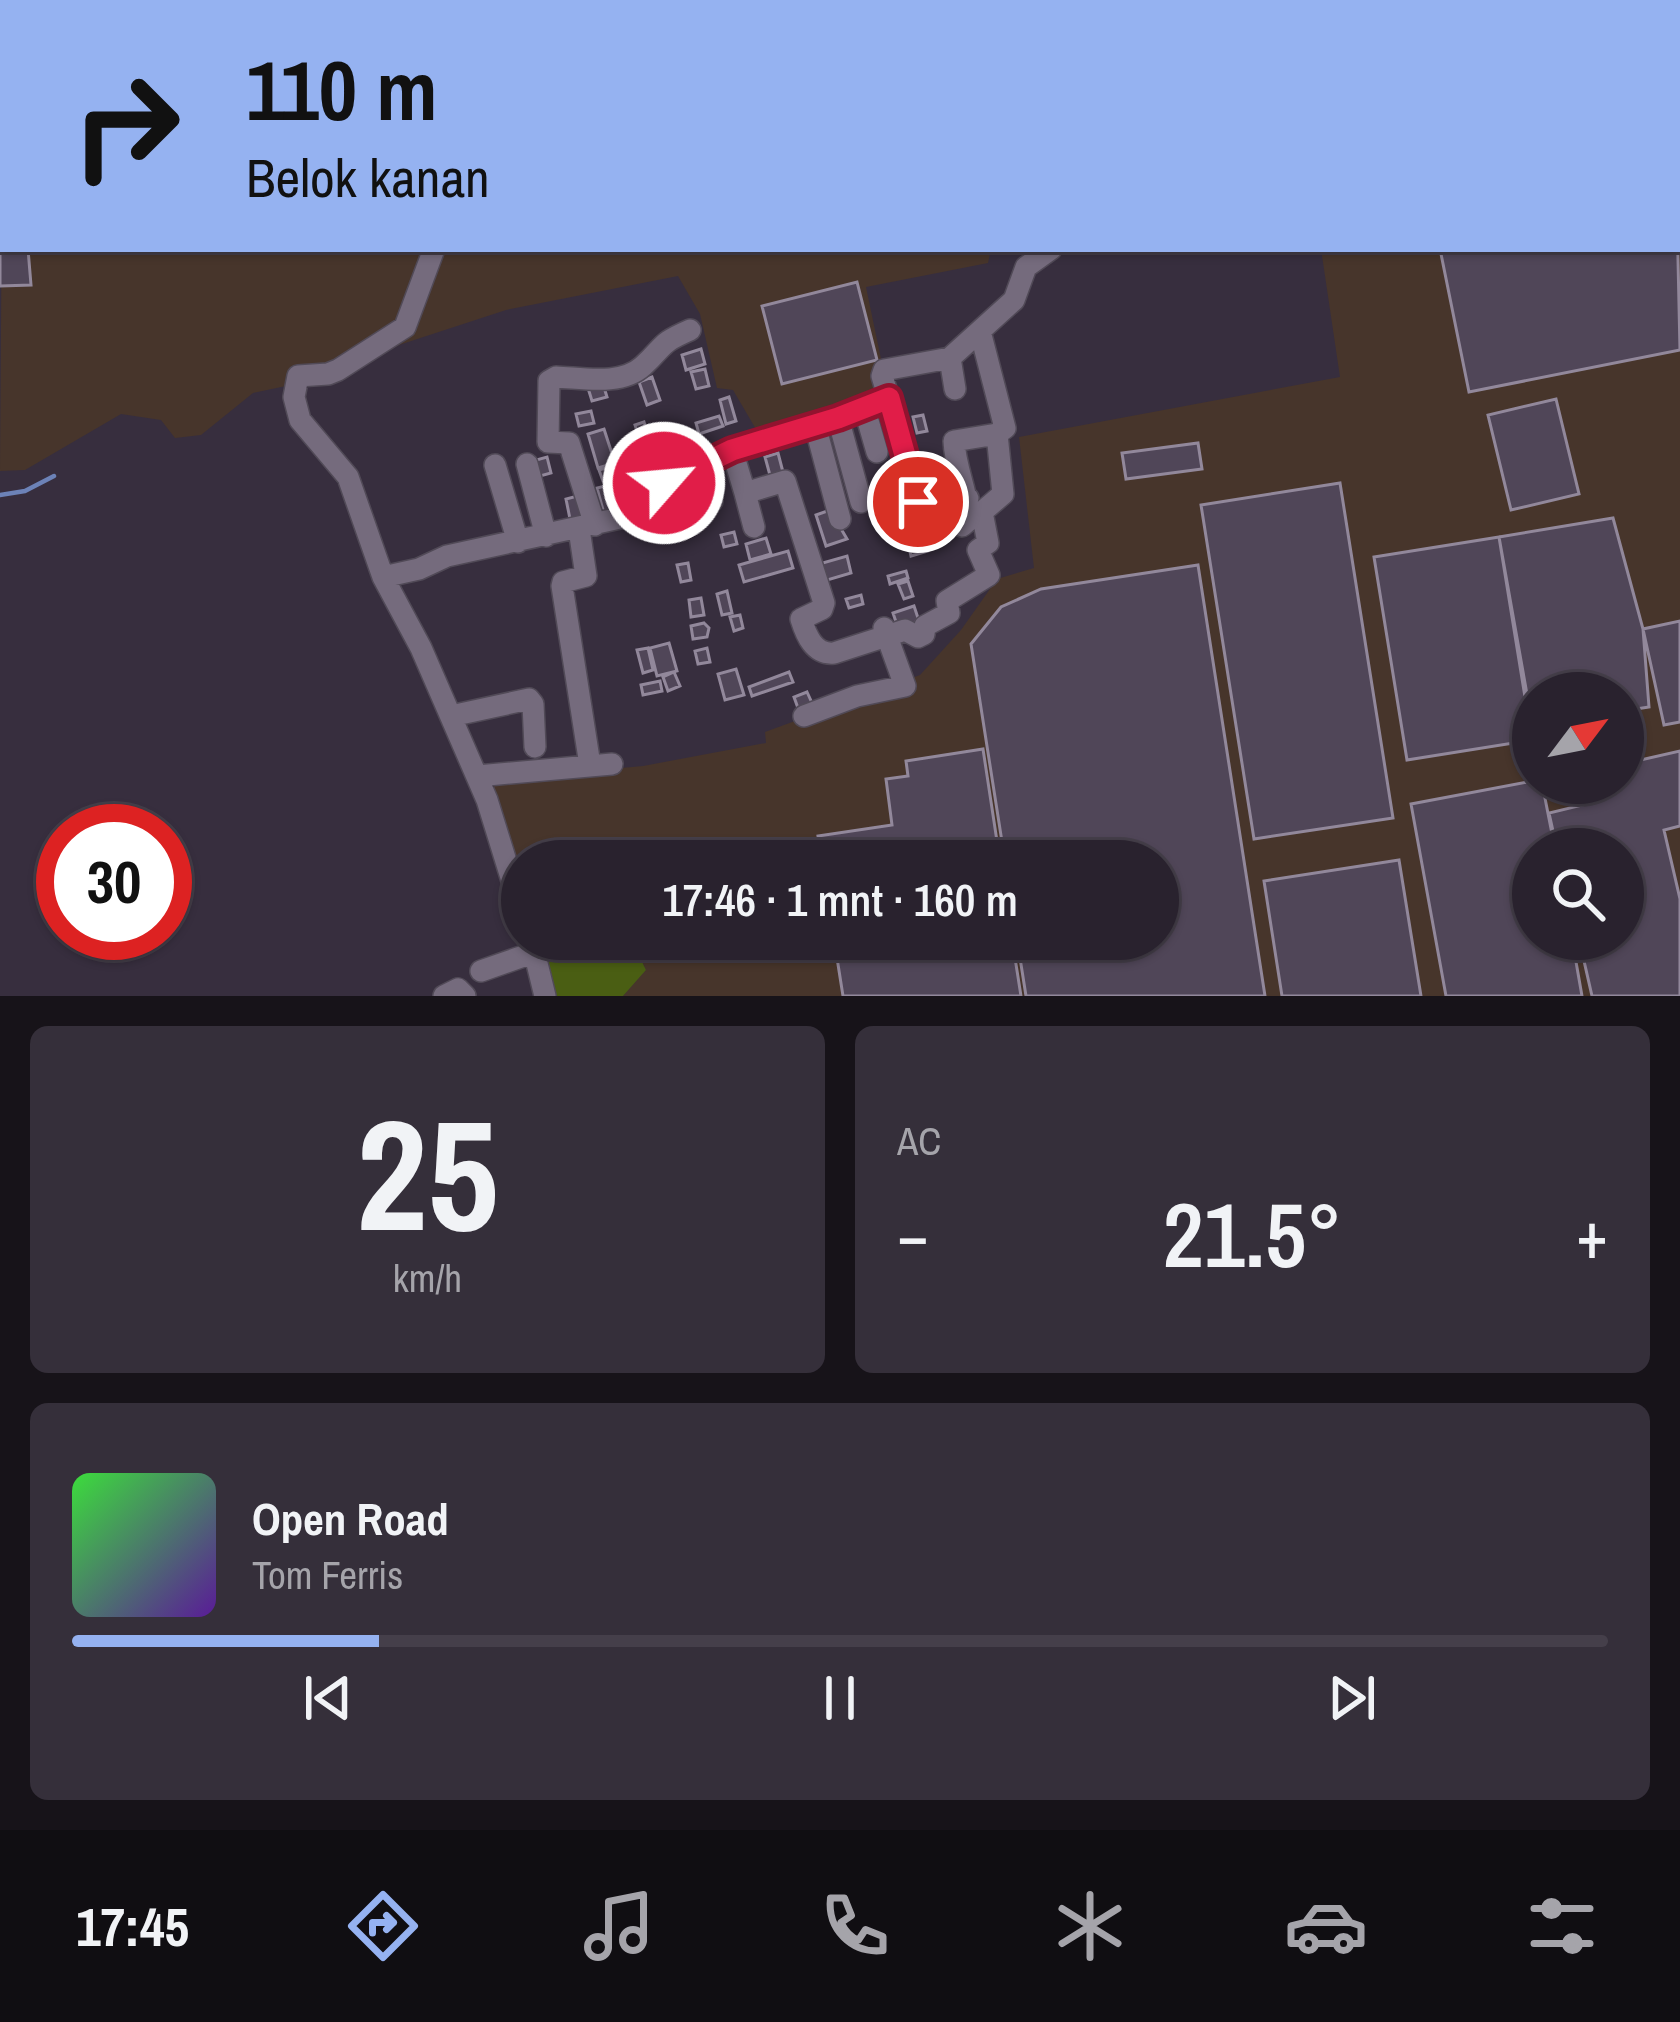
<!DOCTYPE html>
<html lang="id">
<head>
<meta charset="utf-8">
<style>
  body { margin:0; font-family:"Archivo Narrow",sans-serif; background:#352f3a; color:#f1f3f6; height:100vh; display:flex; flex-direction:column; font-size:45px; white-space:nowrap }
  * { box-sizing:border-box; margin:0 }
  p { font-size:39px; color:#a5a4aa }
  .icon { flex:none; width:66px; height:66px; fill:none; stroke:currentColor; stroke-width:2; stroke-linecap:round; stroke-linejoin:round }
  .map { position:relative; height:996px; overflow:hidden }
  .drawer { display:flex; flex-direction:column; gap:30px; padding:30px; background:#171319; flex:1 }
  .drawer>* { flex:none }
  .hud { position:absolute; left:0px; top:0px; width:1680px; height:252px; box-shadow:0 3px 9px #0004,0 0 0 3px #453f4a; background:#95b2f1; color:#111; overflow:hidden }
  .needle { width:78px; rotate:58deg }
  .buttons { position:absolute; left:1512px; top:672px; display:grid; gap:24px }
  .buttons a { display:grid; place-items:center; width:132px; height:132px; border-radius:50%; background:#29222e; box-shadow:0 3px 9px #0004,0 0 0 3px #453f4a; font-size:60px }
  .speed { position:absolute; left:36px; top:804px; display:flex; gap:24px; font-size:60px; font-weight:700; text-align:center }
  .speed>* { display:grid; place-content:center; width:156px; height:156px; border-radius:50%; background:#29222e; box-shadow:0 3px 9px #0004,0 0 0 3px #453f4a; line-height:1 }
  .speed .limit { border:18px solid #d22; background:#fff; color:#111 }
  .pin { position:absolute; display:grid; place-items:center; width:102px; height:102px; color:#fff; margin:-51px; border:6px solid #fff; border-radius:50%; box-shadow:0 3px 12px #0007 }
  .me { position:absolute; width:132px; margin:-66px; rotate:63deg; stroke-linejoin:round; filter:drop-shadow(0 0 9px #0008) }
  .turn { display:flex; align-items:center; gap:42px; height:252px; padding:0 48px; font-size:54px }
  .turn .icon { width:156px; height:156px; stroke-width:2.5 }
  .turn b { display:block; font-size:84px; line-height:102px }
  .big { font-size:90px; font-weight:600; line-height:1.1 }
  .drawer .widget { flex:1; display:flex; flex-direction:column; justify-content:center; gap:18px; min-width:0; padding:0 42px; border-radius:18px; background:#352f3a }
  .drawer .dial { align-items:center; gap:0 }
  .dial b { font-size:156px; line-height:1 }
  .song { display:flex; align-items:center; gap:36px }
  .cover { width:144px; height:144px; border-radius:18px; background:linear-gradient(135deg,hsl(120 70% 55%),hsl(270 70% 35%)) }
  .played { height:12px; border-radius:6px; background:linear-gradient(90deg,#95b2f1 20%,#453f4a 20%) }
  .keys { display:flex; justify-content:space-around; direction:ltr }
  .heat { display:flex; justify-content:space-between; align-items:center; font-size:66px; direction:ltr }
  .drawer .tiles { flex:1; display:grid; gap:30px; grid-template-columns:1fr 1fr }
  .widget:last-child { grid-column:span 2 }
  .trip { position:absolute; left:501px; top:840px; width:678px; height:120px; border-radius:60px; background:#29222e; box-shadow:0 3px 9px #0004,0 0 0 3px #453f4a; font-weight:600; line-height:120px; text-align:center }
  .dock { display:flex; height:192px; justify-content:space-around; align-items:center; background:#100e12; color:#a5a4aa }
  .dock .icon { width:84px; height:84px }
  .dock .current { color:#95b2f1 }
  .dock b { font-size:54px; color:#f1f3f6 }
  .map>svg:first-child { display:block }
  .industrial { fill:#47352b; fill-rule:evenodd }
  .green { fill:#4a5e13 }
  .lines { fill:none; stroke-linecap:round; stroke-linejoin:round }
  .stream { stroke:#6c82b7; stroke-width:4.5 }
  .building { fill:#504658; stroke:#92889b; stroke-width:3 }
  .minor-casing { stroke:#514a57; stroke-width:24 }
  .minor { stroke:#756b7d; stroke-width:21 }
  .rail { stroke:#928c98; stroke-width:4.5 }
  .route-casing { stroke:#92132f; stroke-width:30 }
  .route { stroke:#e11d48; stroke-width:21 }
</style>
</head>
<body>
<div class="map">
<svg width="1680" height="996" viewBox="0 0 1680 996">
  <rect width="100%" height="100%" fill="#372e3e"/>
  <!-- industrial -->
  <path class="industrial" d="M33,0H1680V996H623L646,970L631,939H1158V861H522V885L492,780L643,766L766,743L765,732L920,675L961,630L997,579L1034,568L1019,437L1340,377L1321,249H1677V3H30ZM1533,693H1623V783H1533ZM1533,849H1623V939H1533Z
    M3,39V249H991L988,263L866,287L881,359L878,376L885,394L760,436L733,390L717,388L700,314L678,276L506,310L399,345L352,372L253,393L201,435L175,438L161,420L121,414L25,470L0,471Z"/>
  <!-- green -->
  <path class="green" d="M537,939H631L646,970L623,996H549Z"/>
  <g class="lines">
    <!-- stream -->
    <path class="stream" d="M0,495L25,491L54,476"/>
  </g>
  <!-- building -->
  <path class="building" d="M1159,0H1197V3H1127Z
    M1265,0H1332L1333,3H1265Z
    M1353,0H1478V3H1353Z
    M1594,0H1633L1634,3H1579Z
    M1680,0V138H1677V3L1649,1Z
    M0,174H3V249H28L31,285L0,286Z
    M1677,214L1680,350L1469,392L1440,249H1677Z
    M857,282L877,360L782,384L762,306Z
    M701,349L705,364L686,370L682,355Z
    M705,369L709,386L696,389L691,372Z
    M652,377L660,400L647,405L639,382Z
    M603,384L607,397L592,401L588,388Z
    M729,397L736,421L726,424L720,400Z
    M1556,399L1579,494L1511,510L1488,415Z
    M591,411L594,423L579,426L576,414Z
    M923,415L927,431L917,433L913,417Z
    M719,416L723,426L699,434L696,423Z
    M644,422L653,451L644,453L635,425Z
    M604,429L615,463L598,468L588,434Z
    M1198,443L1202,469L1126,479L1122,453Z
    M778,453L784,476L771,479L765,457Z
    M626,454L631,471L624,473L618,456Z
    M547,457L551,473L533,478L529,462Z
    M654,458L660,476L643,481L637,463Z
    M615,465L619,475L603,481L599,470Z
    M891,471L893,476L904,472L907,483L889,489L884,473Z
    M1340,483L1393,818L1254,839L1201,505Z
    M605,486L614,515L605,517L597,488Z
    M581,495L587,520L571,524L566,499Z
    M911,507L915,518L897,524L893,513Z
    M830,510L847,539L826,546L816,515Z
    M1613,518L1643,629L1649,707L1623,711V693H1533V728L1499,537Z
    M734,532L737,544L724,547L721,535Z
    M1499,537L1532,740L1407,760L1374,557Z
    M766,538L771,554L750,560L746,544Z
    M925,538L928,551L911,556L908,543Z
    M788,551L793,568L744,582L739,565Z
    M847,556L851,573L824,581L819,564Z
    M688,563L691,580L681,582L677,565Z
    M1198,565L1265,996H1026L1017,939H1158V861H1005L971,644L1001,607L1041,589Z
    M906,571L908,578L890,584L888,576Z
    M908,581L913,596L904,599L898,584Z
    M727,591L732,613L722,615L717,594Z
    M861,595L863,604L849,608L846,599Z
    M701,598L704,615L691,617L689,600Z
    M914,606L919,621L898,628L893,613Z
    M740,615L743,628L734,631L730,617Z
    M1680,621V722L1664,725L1643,629Z
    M704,623L709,628L707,637L693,639L691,626Z
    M669,643L677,671L657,676L650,648Z
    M648,648L653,670L643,673L637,650Z
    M707,648L710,662L698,664L695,651Z
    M736,669L744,695L725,700L718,674Z
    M674,672L680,686L668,691L663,677Z
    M789,672L793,682L752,696L749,687Z
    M660,681L662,691L643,695L641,685Z
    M807,692L812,703L798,708L794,697Z
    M983,749L1000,861H822L818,836L892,825L886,779L908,776L906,761Z
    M1680,751V826L1664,830L1680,899V996H1592L1579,939H1623V849H1557L1549,813L1595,802L1591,783H1623V764Z
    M1533,781L1542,783L1555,849H1533V939H1572L1582,996H1446L1411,804Z
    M1399,860L1421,996H1282L1264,881Z
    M834,939H1012L1021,996H843Z"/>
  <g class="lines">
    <!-- minor casing -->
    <g class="minor-casing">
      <path id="minor" d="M546,0V3
        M1237,3V0
        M434,249L405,327L338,370L328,374L298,376L294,397L300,420L348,477L383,577L421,648L487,800L522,913
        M950,358L955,389
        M864,407L877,452
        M838,418L861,502
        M815,425L840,519
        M732,450L745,493L785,481L824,603L822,609L801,619C806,635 814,655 834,653L905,630L918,637L924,634L925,626L949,613L947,601L989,575L978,550L988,543L982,512L1003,494L997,434L1005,428L980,331
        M527,464L546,536
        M495,465L518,542
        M745,493L754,527
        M968,498L921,506L882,376L884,370L950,358L1014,300L1026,267L1051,249
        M629,516L712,501
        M595,525L569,443L548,442L549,381L556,377C583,378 621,386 643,366C666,345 658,344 690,330
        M962,526L969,520C968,492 955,468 954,441L997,434
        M579,529L586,576L563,582L562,586L590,765
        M383,577L419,569L447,556L629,516C676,452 767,443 837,419C854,412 871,403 889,398
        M451,716L529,699L533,704L535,747
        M804,716L857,696L905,686L884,628
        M477,776L612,764
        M531,939L545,996
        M481,971L535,952
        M444,996L458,989L465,996"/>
    </g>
    <!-- minor -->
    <use href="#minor" class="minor"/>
    <!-- rail -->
    <path class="rail" d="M24,3L26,0
      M0,15L3,11"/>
  </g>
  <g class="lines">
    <!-- route casing -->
    <g class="route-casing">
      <path id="route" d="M664,483L732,450L838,418L889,398L918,502"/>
    </g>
    <!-- route -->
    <use href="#route" class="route"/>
  </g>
</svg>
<div class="buttons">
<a><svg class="needle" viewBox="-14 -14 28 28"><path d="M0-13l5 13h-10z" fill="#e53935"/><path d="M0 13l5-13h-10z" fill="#a5a4aa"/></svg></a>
<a><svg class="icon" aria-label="search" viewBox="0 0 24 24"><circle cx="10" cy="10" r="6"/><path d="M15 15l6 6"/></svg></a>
</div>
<div class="speed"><div class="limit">30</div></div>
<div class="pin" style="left:918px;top:502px;background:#d93025"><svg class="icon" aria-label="arrive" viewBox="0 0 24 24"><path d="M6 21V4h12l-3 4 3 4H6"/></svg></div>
<svg class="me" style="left:664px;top:483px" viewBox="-20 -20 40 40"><circle r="17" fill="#e11d48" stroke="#fff" stroke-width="3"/><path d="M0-11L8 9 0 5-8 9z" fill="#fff"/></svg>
<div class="trip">17:46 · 1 mnt · 160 m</div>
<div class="hud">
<div class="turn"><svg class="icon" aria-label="right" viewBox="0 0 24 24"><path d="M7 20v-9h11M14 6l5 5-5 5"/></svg><div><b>110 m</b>Belok kanan</div></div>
</div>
</div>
<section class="drawer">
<div class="tiles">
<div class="widget dial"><b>25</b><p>km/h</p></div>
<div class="widget"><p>AC</p>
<div class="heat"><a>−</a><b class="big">21.5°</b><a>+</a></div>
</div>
<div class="widget">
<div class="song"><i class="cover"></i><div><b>Open Road</b><p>Tom Ferris</p></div></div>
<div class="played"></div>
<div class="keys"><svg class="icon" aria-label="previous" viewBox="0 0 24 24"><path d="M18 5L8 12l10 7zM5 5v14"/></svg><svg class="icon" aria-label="pause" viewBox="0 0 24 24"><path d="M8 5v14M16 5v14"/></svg><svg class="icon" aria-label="next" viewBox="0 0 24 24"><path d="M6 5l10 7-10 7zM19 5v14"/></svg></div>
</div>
</div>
</section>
<nav class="dock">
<b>17:45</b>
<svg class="icon current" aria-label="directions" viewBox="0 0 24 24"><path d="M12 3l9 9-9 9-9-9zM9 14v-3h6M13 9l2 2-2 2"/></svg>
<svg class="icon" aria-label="music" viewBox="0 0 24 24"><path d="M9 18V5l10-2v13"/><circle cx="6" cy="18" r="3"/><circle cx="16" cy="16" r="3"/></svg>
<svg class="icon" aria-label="phone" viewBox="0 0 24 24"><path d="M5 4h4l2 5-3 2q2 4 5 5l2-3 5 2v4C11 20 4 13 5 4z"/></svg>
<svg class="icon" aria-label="climate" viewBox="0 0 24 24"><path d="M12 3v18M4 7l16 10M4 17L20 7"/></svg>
<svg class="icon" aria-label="car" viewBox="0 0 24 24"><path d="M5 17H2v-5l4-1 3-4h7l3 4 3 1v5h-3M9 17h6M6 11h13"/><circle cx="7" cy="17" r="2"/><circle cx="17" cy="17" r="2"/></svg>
<svg class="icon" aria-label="filters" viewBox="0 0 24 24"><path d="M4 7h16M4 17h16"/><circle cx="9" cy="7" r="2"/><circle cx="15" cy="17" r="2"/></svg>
</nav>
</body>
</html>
